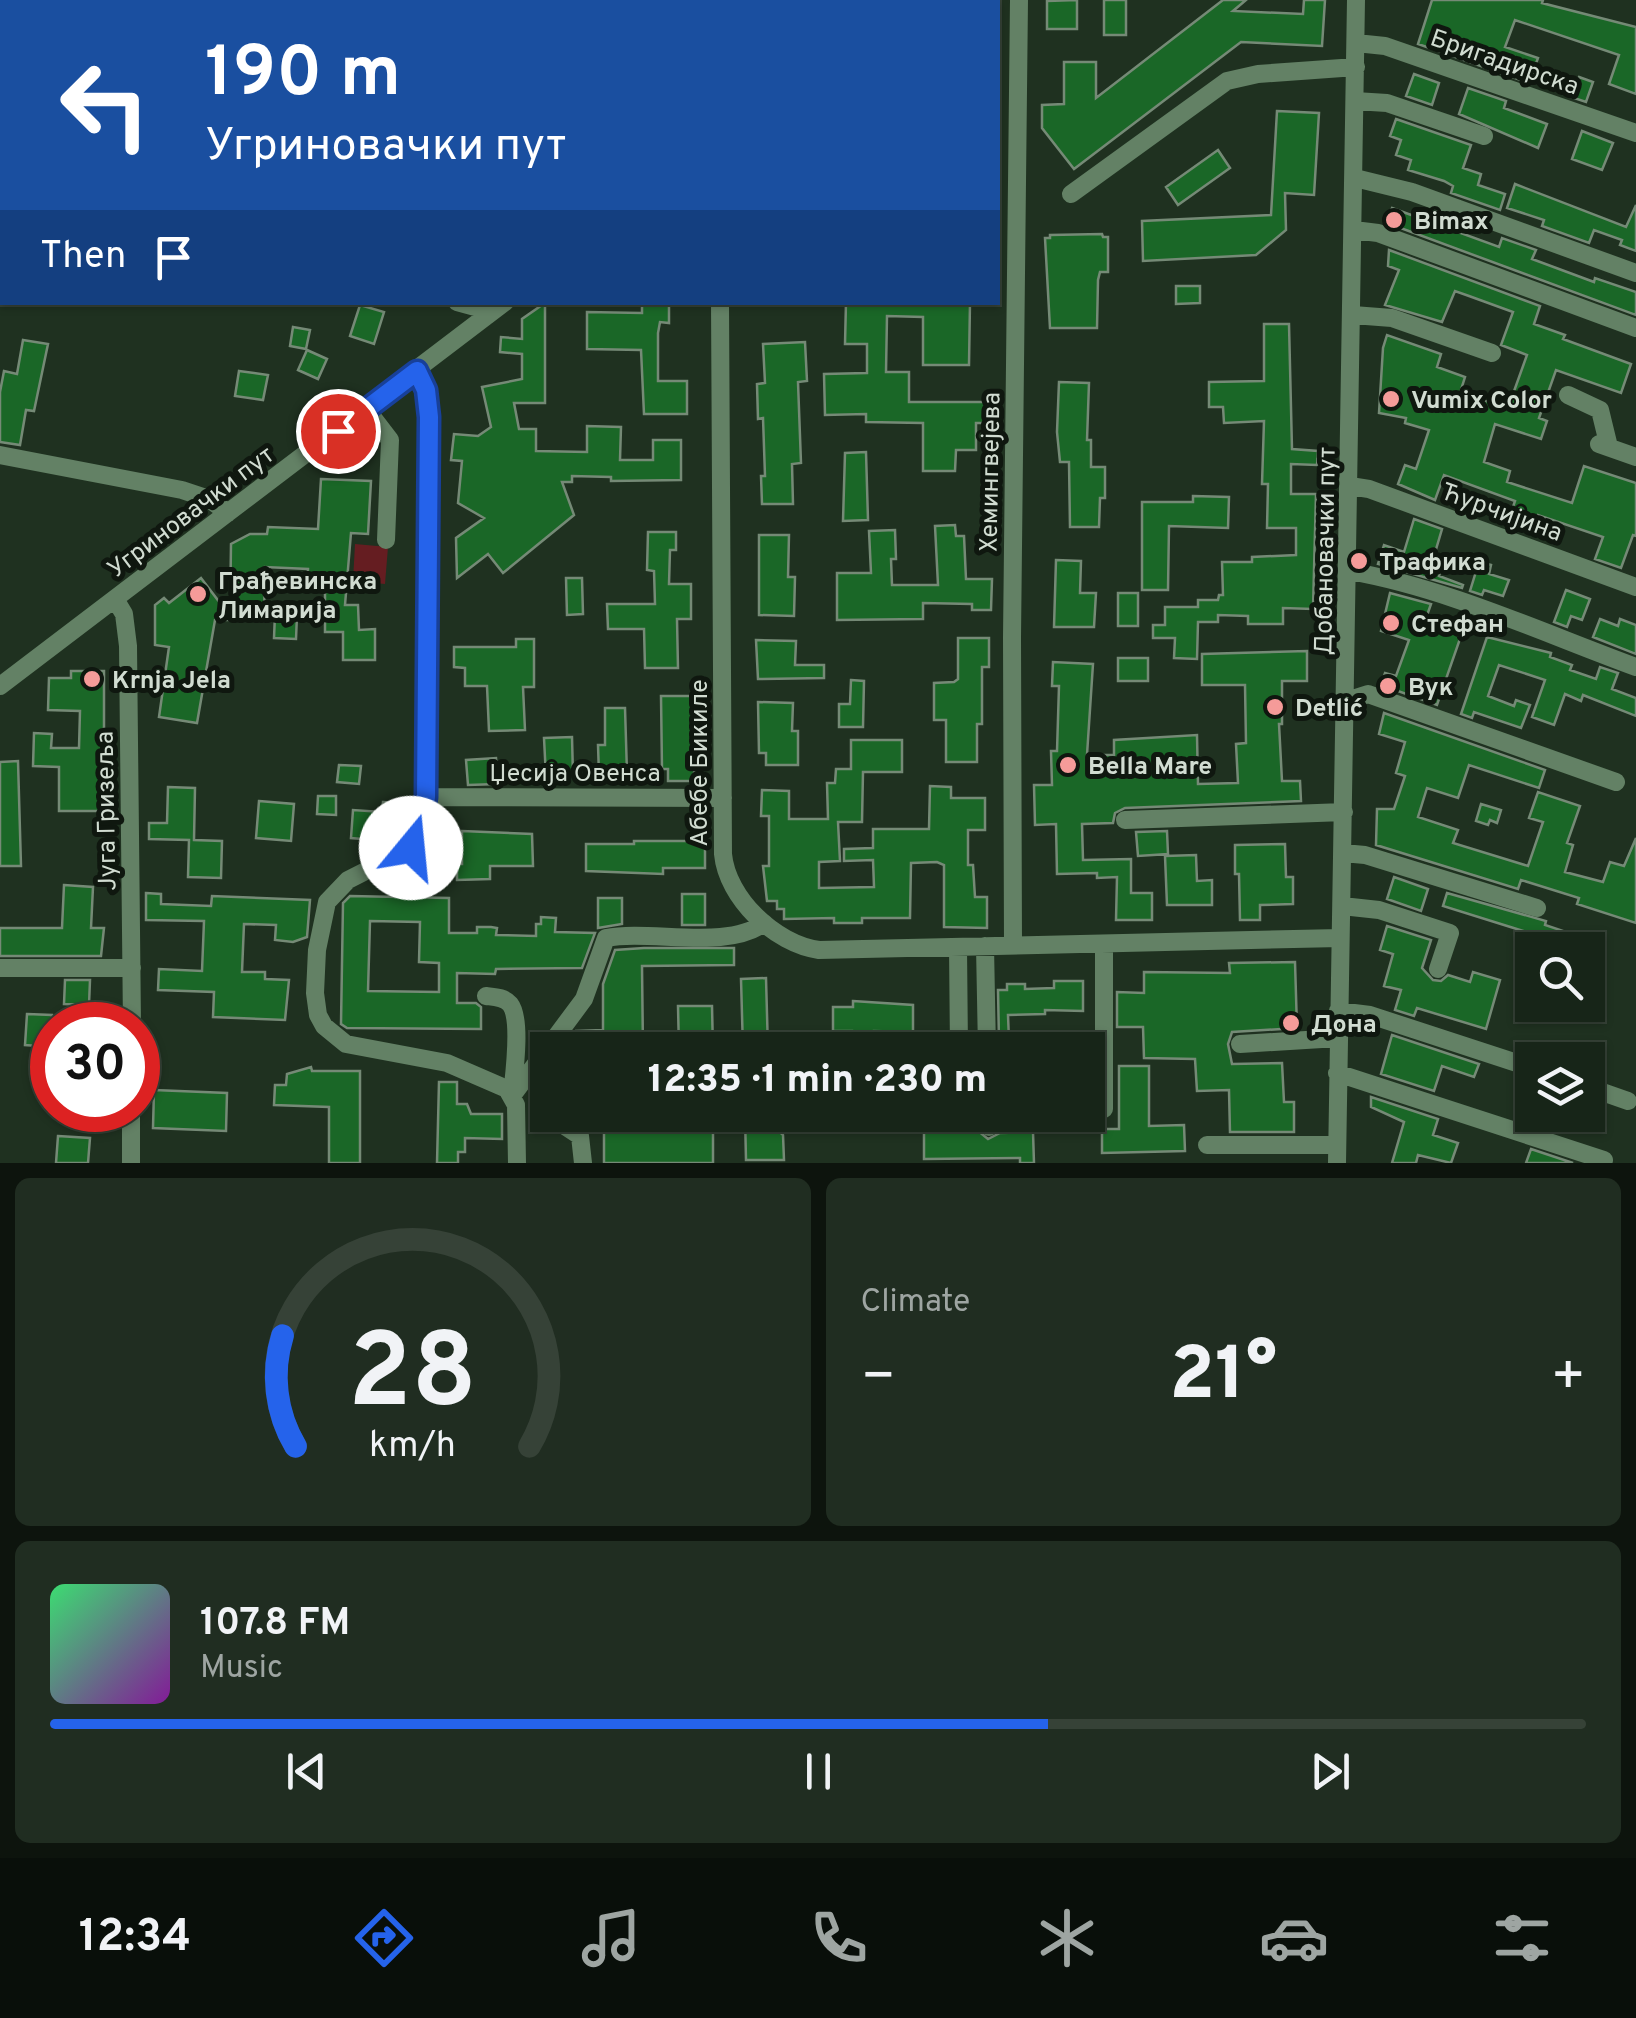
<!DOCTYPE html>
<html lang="en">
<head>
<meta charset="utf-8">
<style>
  body { margin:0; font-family:Overpass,sans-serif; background:#202d21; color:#f1f3f6; height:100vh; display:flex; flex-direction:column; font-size:38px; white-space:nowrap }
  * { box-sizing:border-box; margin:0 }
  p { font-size:32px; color:#9ea5a2 }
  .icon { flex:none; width:55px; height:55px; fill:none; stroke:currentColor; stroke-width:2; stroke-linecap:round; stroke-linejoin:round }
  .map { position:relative; height:1163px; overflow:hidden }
  .sheet { display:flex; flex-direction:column; gap:15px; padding:15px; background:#0d140d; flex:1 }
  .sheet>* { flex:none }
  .hud { position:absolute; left:0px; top:0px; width:1000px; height:305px; box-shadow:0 2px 8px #0004,0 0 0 2px #364237; background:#1a4fa0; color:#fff; overflow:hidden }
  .fabs { position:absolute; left:1515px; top:932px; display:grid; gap:20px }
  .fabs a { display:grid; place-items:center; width:90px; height:90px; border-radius:0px; background:#172518; box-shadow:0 2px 8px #0004,0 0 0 2px #364237; font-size:50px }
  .speed { position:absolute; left:30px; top:1002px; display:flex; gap:20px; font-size:50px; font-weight:700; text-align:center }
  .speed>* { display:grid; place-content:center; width:130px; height:130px; border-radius:50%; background:#172518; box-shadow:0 2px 8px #0004,0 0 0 2px #364237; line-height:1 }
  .speed .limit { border:15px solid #d22; background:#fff; color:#111 }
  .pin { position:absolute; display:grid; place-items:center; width:85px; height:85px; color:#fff; margin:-42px; border:5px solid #fff; border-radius:50%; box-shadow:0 2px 10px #0007 }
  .me { position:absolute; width:110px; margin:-55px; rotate:17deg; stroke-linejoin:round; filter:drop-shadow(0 0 8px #0008) }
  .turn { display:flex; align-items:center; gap:35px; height:210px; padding:0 40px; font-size:45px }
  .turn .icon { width:130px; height:130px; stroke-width:2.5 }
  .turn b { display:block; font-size:70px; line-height:85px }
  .then { display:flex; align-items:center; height:95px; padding:0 40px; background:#0003; gap:20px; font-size:38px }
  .big { font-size:75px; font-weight:800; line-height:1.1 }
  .sheet .card { flex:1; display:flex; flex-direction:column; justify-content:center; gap:15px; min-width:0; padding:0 35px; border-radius:15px; background:#202d21 }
  .sheet .dial { align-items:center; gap:0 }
  .dial svg { height:260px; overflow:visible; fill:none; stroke:#364237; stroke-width:7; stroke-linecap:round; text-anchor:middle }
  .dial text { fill:#f1f3f6; stroke:none }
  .song { display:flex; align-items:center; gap:30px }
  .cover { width:120px; height:120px; border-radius:15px; background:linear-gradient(135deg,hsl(140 70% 55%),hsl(290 70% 35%)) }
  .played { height:10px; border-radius:5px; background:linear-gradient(90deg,#2563eb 65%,#364237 65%) }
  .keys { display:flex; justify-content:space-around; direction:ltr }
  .heat { display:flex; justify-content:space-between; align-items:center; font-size:55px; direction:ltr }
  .sheet .tiles { flex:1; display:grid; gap:15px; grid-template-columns:1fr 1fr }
  .card:last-child { grid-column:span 2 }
  .trip { position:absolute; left:530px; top:1032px; width:575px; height:100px; border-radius:0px; background:#172518; box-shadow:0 2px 8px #0004,0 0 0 2px #364237; font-weight:800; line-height:100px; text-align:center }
  .tabs { display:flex; height:160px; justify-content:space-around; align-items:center; background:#090f0a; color:#9ea5a2 }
  .tabs .icon { width:70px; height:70px }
  .tabs .current { color:#2563eb }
  .tabs b { font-size:45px; color:#f1f3f6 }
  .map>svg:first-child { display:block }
  .green { fill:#651d21 }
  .building { fill:#1a6727; stroke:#758a76; stroke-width:2.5; fill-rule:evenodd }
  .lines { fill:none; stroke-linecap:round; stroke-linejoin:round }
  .minor { stroke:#638165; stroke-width:18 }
  .route-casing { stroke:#184099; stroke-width:25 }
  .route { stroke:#2563eb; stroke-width:18 }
  .poi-dot { fill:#f59b99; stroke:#0f170f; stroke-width:4 }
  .labels { text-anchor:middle; stroke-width:10; stroke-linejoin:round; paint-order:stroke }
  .street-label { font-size:25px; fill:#d1dcd1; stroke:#0f170f }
  .poi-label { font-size:25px; font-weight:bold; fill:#d1dcd1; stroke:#0f170f; text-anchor:start }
</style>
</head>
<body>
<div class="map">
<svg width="1636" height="1163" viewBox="0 0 1636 1163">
  <rect width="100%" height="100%" fill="#1f3120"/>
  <!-- green -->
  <path class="green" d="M355,544L388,547L385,584L353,581Z"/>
  <!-- building -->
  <path class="building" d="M1077,0V29H1047V1Z
    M1104,0H1126V35H1104Z
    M1223,0H1246L1233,11L1303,14L1304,0H1325L1322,46L1241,42L1074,169L1042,128V105L1064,104V62H1096V98Z
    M1432,0H1543L1542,3L1636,27V94L1609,84L1619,55L1515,20L1505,47L1538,58L1529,83L1418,44Z
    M1414,74L1439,83L1432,105L1406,96Z
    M1579,77L1593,82L1586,102L1571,97Z
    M1468,88L1506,101L1504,108L1547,124L1538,148L1459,114Z
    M1277,111L1319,113L1314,195L1285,193L1286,230L1256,255L1143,261L1142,221L1271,215Z
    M1396,119L1471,145L1463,168L1481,174L1478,185L1505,194L1500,210L1451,193L1453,186L1444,181L1408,170L1411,160L1396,155L1401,140L1390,136Z
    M1582,131L1613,143L1602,170L1572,159Z
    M1218,150L1230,168L1178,205L1166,187Z
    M1515,184L1626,227L1636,205V251L1620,245L1622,240L1594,230L1589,243L1542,226L1544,220L1507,208Z
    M1392,208L1499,247L1502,238L1536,250L1532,259L1594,282L1595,278L1636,292V315L1387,223Z
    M1102,234L1103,237H1108V272H1100L1098,280L1097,328H1050L1045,238H1050V235Z
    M1389,250L1540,306L1534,324L1565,335L1563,339L1631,364L1621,393L1556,370L1539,418L1547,421L1541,439L1495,424L1484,462L1510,471L1507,482L1572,503L1584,466L1636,483V536L1633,535L1621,568L1595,559L1603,537L1538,515L1535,524L1510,516L1515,501L1444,475L1435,500L1398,484L1405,465L1416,469L1429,430L1405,423L1406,418L1379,413L1383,348L1387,335L1441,354L1437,367L1465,377L1460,393L1508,408L1527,355L1501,345L1513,312L1469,296L1455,291L1442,322L1385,305L1399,270L1388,266Z
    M1176,286H1200V303L1176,304Z
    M642,302H669V323L660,322L658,333V381H687V414H644L641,350L587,349V312L642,313Z
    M846,302H970L969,365H923V317L887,316L886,372H909V402H985V423H976V450H956L955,471H923V423L866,422V414L825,415L824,374L867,373V344H845Z
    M545,303V403H514L519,429H536V451L587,452V426L621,427L620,460H653V440H681V480L611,481V477L572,476V482H562L574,515L503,573L488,554L457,578L456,538L484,518L458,503L462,461L451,460L454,434L478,436L491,427L482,387L522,379V354L500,352L501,337L522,339V319Z
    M360,305L384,312L374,344L350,336Z
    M1264,324H1289L1292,449L1318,451L1317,465L1291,464V494H1316L1313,609L1283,608V624H1248V616L1218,615V622H1198L1197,659L1174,658L1175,638H1153V625H1165V607H1198V600H1218L1219,595H1223L1222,562H1252V557L1296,555V528H1267L1268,484H1262L1264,421L1224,423L1223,407H1209V382L1264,381Z
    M293,327L310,330L306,349L290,346Z
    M23,340L48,344L34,411L26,410L20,445L0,442V392L4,371L17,374Z
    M805,342L807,381L798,382L801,463L792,464L793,504H762L761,476H765L763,418L758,419L757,384L765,383L763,344Z
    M307,350L327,359L318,379L298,370Z
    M239,371L268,375L263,400L235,396Z
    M1059,382L1089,383L1087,440H1091V467H1105V498H1100L1099,527H1070L1069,462H1060L1057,432Z
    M866,452L868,520L843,521L845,453Z
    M321,479L371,481L368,534L351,533L345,605H358L359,630L375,629V660H343V632H325V586L307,585L308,569L265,567L264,620H215L197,723L159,717L169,647L155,645V605L164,598L169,603L201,578L230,616L231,544L250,534H267L268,527L318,529Z
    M1193,496L1229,497L1228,528L1169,526L1168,590H1142V502H1193Z
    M1414,519L1442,529L1432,563L1442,566L1439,576L1463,585L1462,588L1378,564L1384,545L1404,552Z
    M955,525L956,536H964L966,579H992L991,610H972V604L923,603V619L837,620V573H871L869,531L895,530L896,559H891L892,585H938L935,526Z
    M648,532H676V550H670L669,584H691V619H677L678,668H645L644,629H608L607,604H655L654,571L647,570Z
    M759,535H789L788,577H795L794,616L759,615Z
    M1056,560L1081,561L1080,593H1096L1094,627H1054Z
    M1479,562L1491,565L1489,574L1509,580L1503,596L1484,590L1482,595L1470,591Z
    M566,578H582L583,614L567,615Z
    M1566,590L1590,599L1582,620L1571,616L1567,627L1554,622Z
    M1118,593H1138V626H1118Z
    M1390,593L1431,604L1425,621L1462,633L1437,705L1381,685L1385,673L1396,676L1409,640L1381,631Z
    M275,614L297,615L296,639L274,638Z
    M1600,619L1618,626L1620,619L1636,625V654L1593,637Z
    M1487,637L1551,653L1550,657L1572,665L1570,670L1596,679L1600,667L1618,673L1612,689L1636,698V716L1583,695L1581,701L1565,694L1554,725L1532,717L1545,680L1499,665L1488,696L1514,706L1516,700L1530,705L1521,728L1474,712L1472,718L1461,714Z
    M958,638H989V667H982V724H977V762H946V720H934V683L954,682L958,679Z
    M516,639H534V687H523L525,730L489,731L487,686H465V668L454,667V647H516Z
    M756,640L796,641L795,665H824V678L758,679Z
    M1307,651V681H1282V724H1279L1282,781H1300L1301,801L1125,808L1115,813L1113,823L1082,824L1083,860L1131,859V893H1152V920H1116L1117,877L1097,878V873L1057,874L1056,824L1035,825L1034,785H1052L1051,751H1057L1059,686H1052L1053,662L1093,664L1087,755H1114V740L1197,735L1198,784L1238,783L1236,744L1246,743L1245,685H1202V654Z
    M1118,658H1148V681H1118Z
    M71,671H104V811H59V767L33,766L34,733L52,734L51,748H79L80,711L48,710L49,678H71Z
    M851,680L864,681L863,727H839V704H850Z
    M661,696H695L694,781H668V769H662Z
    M758,702L793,703L792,731H798V765H766V753H759Z
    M605,708H625L627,773L599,775L598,745H605Z
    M1384,713L1545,770L1539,788L1469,765L1458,798L1427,788L1418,817L1458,830L1453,843L1528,866L1543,822L1529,818L1538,792L1580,806L1567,843L1573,845L1565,872L1603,882L1610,862L1624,866L1636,838V923L1577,904L1579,898L1521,880L1518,889L1376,845L1377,809H1394L1405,776L1396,773L1405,742L1379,734Z
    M572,737L573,775L546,777L544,738Z
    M851,740H902V772H863L862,822H838L840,861L819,862V888L874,887L873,860L844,861V849L873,848V829H929L930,786L951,787V798H985V830H968V865H973L975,897H987V928L944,927V865L937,862L911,863L910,918H862V923H834V918L784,919V909H777V901H767L763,866H769V816H761L762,790L789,791V819H828L827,783H835L836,769H851Z
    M496,758L498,784L468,785L466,760Z
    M18,761L21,866H0V762Z
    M339,765L361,766L359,784L337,782Z
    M168,787L195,788L194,840L222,841L221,878L188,877L189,840L149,839V823H167Z
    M318,796H336V815L317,814Z
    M259,801L294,804L291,841L256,838Z
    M383,802L409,804L405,834L375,832L374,840L351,838L353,810L382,812Z
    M1481,804L1501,810L1497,823L1490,820L1488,825L1476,821Z
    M462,831L532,834L533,866H490V879L457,880V864H462Z
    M1167,831L1168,854L1138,856L1136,832Z
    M634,841H705V868H663V874L586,871V844H634Z
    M1285,844L1286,877H1293V904L1260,905V920H1240L1239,874H1235V845Z
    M1196,855L1197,881L1212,880V905H1167L1165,856Z
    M1394,877L1428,889L1421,911L1387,899Z
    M64,885L93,887L91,928H104L101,956H0V928H62Z
    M146,893L161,894V904L211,906L212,896L310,900L307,937L293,942L275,940L276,925L244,924L242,972H265V979L289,980L285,1020L213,1017L214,992L158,990L159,969L202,971L204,921L146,920Z
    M1447,893L1546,921L1545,925L1587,939L1584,950L1443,906Z
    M682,894H705V925H682Z
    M350,896L449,898V933H477V927H491L497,928L496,935L536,936V924H541V917L556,918L555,932L595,933L582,968L496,969L495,974L457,973V1003H476L481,1007V1029L347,1028L341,1024L343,903ZM370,921L420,922L419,962L439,963V992L368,991Z
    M598,898H622V924L598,928Z
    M1387,926L1431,940L1422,968L1433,980L1441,981L1448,975L1470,982L1473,972L1500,980L1486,1029L1417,1008L1414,1016L1395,1010L1401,990L1384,986L1393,954L1380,950Z
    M644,948H734V965L642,966L643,1050H573L576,1031L603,1030V984L615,950Z
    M1295,962L1297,1028L1232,1032L1228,1044L1232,1064L1282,1063L1284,1102H1294V1132H1230L1229,1090L1197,1091L1195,1059L1144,1058L1143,1027H1117V992L1144,993V972L1230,973L1229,963Z
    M766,978L768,1050H743L741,979Z
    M65,980H90L89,1005L64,1004Z
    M1054,981H1083V1011L1045,1010V1014L1008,1015L1009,1040L999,1041L998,990H1007V984H1025V989L1054,988Z
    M853,1001L913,1005V1032L874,1031V1038H852V1031H833V1007H853Z
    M678,1006H712L713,1050H679Z
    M27,1014L52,1015V1047L25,1045Z
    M1392,1035L1479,1064L1474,1077L1442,1066L1434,1091L1381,1074Z
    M1119,1066H1149V1126L1184,1125L1185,1151L1102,1153V1129H1119Z
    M311,1067L312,1071H360V1163H329V1107L274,1105L275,1085H286L287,1074Z
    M439,1082H457V1104H467L471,1114H502V1139L465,1138V1152H458V1163H437Z
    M154,1090L227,1093L226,1131L153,1128Z
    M1371,1097L1438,1119L1433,1135L1458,1143L1451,1163L1418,1155L1416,1163H1392L1404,1122L1371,1107Z
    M604,1115H713V1163H604Z
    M745,1115H769V1122L783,1135L784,1160H746Z
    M924,1115H951V1131L977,1130L988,1139L1000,1133L1033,1132L1034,1163H1020V1158L924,1159Z
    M58,1136L90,1138L88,1163H56Z
    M1531,1149L1573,1163H1526Z"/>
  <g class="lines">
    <!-- minor -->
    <path class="minor" d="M473,0L487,2
      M930,0V2
      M46,2V0
      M899,2L903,0
      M1356,43L1385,46L1636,133
      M1355,101L1387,103L1484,136
      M1355,178L1412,192L1636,273
      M1071,194L1227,81L1258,74L1356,67
      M1354,230L1378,233L1636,328
      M0,263L2,249
      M457,302L479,308L487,316
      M720,302L723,854C727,898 775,944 819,950L1340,938
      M1353,315L1392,318L1492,353
      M417,371L426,390L429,417L426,797L420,834L411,848L348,880L327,902L317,950L315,993L318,1015L324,1026L346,1044L447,1063L507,1089L516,1105L517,1163
      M1568,395L1600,410L1609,447
      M367,410L390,440L386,540
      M1599,444L1636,457
      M0,455L182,490L209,499L228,513
      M1350,486L1369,489L1636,587
      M1349,571C1447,588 1543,633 1636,667
      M115,599L124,614L128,646L132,1025
      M0,686L505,302
      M1346,701L1368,694L1616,782
      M426,797L723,798
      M1125,820L1344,812
      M1343,853L1365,855L1537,908
      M1342,906L1379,910L1450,933L1438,969
      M1013,945L1012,638L1019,0
      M1104,945V1109
      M985,946L987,1050
      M958,947L959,1050
      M0,968H132
      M486,996C494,997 504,997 510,1004C522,1019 514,1075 512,1095
      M1338,1011L1370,1015L1532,1068
      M1240,1044L1338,1038
      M1337,1073L1604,1160
      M1588,1087L1628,1101
      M512,1096L584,999L606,938C650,929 727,951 764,923
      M548,1115L580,1136L583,1163
      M989,1115V1127
      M1207,1145H1337
      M131,1163V1110
      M1337,1163L1356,0"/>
  </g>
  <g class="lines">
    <!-- route casing -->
    <g class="route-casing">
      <path id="route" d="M338,431L417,371L426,390L429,417L426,797L420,834L411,848"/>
    </g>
    <!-- route -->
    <use href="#route" class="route"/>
  </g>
  <!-- markers -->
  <g class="poi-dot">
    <circle cx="1394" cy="220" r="10"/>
    <circle cx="1391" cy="399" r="10"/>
    <circle cx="1359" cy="561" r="10"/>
    <circle cx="198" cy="594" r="10"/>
    <circle cx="1391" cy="623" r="10"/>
    <circle cx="92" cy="679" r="10"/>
    <circle cx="1388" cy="686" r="10"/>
    <circle cx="1275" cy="707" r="10"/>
    <circle cx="1068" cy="765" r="10"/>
    <circle cx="1291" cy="1023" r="10"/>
  </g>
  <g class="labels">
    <!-- street labels -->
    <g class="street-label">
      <text transform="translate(1505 61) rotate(19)" y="9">Бригадирска</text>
      <text transform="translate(989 472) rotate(-89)" y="9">Хемингвејева</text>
      <text transform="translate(190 511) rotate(-37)" y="9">Угриновачки пут</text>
      <text transform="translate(1502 511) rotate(20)" y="9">Ћурчијина</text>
      <text transform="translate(1324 551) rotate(-89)" y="9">Добановачки пут</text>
      <text transform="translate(698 763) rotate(-90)" y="9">Абебе Бикиле</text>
      <text x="575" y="781">Џесија Овенса</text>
      <text transform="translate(105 811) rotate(-91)" y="9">Југа Гризеља</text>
    </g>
    <!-- poi labels -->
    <g class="poi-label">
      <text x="1414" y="229">Bimax</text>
      <text x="1411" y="408">Vumix Color</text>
      <text x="1379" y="570">Трафика</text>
      <text x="218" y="589">Грађевинска<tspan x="218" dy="29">Лимарија</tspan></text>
      <text x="1411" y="632">Стефан</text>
      <text x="112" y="688">Krnja Jela</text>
      <text x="1408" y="695">Вук</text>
      <text x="1295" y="716">Detlić</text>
      <text x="1088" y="774">Bella Mare</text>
      <text x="1311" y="1032">Дона</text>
    </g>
  </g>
</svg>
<div class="fabs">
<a><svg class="icon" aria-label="search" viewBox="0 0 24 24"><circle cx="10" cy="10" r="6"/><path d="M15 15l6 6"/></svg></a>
<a><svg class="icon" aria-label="layers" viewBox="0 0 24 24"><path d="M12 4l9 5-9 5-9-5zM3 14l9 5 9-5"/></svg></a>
</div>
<div class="speed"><div class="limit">30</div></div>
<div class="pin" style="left:338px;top:431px;background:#d93025"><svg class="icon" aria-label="arrive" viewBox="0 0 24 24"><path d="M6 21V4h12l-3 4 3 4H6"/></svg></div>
<svg class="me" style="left:411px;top:848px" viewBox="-20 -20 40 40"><circle r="19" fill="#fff"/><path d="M0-13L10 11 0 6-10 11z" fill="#2563eb"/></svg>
<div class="trip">12:35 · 1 min · 230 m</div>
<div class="hud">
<div class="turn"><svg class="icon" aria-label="left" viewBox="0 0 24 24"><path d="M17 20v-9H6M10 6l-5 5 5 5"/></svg><div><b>190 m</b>Угриновачки пут</div></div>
<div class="then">Then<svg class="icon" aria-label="arrive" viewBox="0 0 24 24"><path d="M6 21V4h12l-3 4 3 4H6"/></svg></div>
</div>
</div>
<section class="sheet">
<div class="tiles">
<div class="card dial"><svg viewBox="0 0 100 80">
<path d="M14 69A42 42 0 1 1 86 69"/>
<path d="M14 69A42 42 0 0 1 10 35" stroke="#2563eb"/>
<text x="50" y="56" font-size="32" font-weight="700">28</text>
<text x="50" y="72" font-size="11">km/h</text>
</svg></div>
<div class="card"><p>Climate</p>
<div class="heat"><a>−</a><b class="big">21°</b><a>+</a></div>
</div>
<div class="card">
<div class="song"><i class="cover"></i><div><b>107.8 FM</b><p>Music</p></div></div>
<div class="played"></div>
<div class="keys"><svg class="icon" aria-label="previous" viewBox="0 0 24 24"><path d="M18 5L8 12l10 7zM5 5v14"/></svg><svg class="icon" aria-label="pause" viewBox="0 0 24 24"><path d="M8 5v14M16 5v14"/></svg><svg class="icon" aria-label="next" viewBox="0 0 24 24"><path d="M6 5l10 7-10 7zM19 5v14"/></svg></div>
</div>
</div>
</section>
<nav class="tabs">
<b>12:34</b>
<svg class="icon current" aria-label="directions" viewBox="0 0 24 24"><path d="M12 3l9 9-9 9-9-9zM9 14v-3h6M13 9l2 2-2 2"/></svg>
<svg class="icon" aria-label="music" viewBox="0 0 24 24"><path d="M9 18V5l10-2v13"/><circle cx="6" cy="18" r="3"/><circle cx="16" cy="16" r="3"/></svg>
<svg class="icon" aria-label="phone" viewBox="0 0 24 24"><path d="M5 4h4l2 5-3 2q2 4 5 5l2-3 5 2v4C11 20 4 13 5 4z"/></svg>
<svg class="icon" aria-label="climate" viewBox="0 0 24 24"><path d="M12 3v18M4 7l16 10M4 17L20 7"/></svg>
<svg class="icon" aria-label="car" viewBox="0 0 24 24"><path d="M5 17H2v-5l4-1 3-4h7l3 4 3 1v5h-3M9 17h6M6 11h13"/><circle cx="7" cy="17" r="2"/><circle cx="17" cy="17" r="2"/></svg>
<svg class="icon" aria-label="filters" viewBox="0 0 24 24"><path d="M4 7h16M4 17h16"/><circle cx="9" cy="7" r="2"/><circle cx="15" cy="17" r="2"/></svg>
</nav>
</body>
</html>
